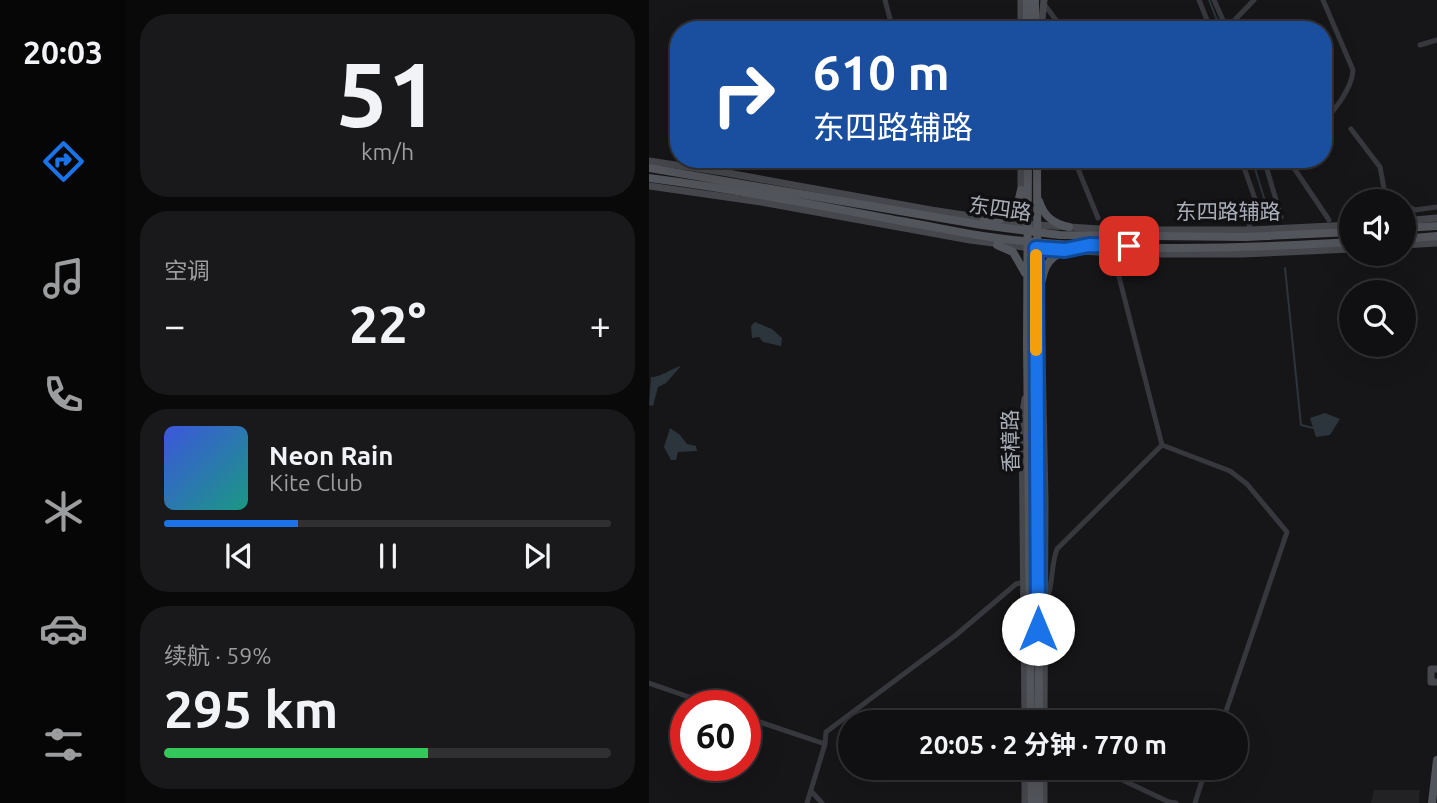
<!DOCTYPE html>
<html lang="zh">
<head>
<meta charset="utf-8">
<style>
  body { margin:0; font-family:Ubuntu,"Noto Sans SC",sans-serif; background:#19191b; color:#f1f3f6; height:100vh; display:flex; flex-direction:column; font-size:26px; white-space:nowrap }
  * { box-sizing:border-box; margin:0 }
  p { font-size:23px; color:#9c9d9f }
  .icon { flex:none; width:38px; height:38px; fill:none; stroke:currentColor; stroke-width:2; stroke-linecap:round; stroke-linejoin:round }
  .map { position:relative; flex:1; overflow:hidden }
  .sheet { display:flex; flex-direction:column; gap:14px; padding:14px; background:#09090a; width:523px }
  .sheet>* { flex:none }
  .guide { position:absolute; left:21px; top:21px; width:662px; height:147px; border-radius:28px; box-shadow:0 7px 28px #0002,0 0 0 2px #303032; background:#1a4fa0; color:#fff; overflow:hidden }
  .tools { position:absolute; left:690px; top:189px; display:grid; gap:14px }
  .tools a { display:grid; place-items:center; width:77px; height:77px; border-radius:50%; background:#101012; box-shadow:0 7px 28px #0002,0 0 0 2px #303032; font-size:35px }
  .speed { position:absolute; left:21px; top:690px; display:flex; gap:14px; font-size:35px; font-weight:700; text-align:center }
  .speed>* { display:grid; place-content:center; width:91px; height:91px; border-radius:50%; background:#101012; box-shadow:0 7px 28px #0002,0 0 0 2px #303032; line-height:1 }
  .speed .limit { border:10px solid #d22; background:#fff; color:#111 }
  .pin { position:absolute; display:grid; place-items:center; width:60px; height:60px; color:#fff; margin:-30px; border-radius:14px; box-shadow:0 4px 10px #0006 }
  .me { position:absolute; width:77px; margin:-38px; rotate:0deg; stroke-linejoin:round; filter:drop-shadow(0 0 5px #0008) }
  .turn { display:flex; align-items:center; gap:24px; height:147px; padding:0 28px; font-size:32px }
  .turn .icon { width:91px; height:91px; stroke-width:2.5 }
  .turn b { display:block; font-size:49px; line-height:60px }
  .big { font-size:52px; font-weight:700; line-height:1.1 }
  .sheet .card { flex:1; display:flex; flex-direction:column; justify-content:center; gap:10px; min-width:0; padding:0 24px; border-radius:28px; background:#19191b }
  .sheet .dial { align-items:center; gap:0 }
  .dial b { font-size:91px; line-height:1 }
  .song { display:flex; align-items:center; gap:21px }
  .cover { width:84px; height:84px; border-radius:10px; background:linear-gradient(135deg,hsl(230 70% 55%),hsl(170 70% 35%)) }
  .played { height:7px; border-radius:4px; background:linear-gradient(90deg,#1a73e8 30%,#303032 30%) }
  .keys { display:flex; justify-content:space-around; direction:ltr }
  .heat { display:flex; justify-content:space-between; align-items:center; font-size:38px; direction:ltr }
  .charge { height:10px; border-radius:5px; background:linear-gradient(90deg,#34c759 59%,#303032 0) }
  .trip { position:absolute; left:189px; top:710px; width:410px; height:70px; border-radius:35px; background:#101012; box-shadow:0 7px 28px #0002,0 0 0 2px #303032; font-weight:700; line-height:70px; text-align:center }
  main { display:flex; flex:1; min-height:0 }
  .tab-bar { display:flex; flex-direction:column; width:126px; justify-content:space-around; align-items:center; background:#060607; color:#9c9d9f }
  .tab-bar .icon { width:49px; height:49px }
  .tab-bar .current { color:#1a73e8 }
  .tab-bar b { font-size:32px; color:#f1f3f6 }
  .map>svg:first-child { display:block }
  .built { fill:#222225 }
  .water { fill:#2c353c }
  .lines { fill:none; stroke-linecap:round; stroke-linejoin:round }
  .stream { stroke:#2c353c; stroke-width:2 }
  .street { stroke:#37383d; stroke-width:5 }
  .secondary { stroke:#45474d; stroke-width:7 }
  .primary { stroke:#53555c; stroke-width:8 }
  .route-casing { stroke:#114b97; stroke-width:18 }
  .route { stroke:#1a73e8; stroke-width:12 }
  .slow { stroke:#f59e0b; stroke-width:12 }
  .labels { text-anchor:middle; stroke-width:7; stroke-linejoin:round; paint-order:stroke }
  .street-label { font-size:21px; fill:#a8adb8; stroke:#111113 }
</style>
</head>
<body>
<main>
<nav class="tab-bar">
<b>20:03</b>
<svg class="icon current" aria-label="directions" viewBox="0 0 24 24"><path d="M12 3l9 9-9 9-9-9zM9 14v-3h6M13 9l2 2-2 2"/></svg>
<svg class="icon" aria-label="music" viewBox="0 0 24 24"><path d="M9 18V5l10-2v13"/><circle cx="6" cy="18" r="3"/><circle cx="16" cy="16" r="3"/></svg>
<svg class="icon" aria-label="phone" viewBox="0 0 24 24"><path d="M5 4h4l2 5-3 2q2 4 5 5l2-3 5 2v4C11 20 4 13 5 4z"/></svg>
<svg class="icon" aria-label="climate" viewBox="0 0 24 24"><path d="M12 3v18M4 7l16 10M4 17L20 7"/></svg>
<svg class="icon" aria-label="car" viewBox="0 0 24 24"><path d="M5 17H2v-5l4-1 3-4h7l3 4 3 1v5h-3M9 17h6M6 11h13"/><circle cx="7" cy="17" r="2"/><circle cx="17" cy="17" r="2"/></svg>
<svg class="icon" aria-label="filters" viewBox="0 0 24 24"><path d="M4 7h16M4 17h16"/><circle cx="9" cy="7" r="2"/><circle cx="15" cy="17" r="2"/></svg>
</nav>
<section class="sheet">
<div class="card dial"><b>51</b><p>km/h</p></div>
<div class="card"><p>空调</p>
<div class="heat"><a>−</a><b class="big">22°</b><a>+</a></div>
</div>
<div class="card">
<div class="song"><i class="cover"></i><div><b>Neon Rain</b><p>Kite Club</p></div></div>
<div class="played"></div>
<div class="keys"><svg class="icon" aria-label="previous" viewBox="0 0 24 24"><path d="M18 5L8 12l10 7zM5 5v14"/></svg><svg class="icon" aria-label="pause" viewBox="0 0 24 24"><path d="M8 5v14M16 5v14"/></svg><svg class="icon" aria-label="next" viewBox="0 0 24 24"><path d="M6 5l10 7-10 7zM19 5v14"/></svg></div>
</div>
<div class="card"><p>续航 · 59%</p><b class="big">295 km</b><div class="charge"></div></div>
</section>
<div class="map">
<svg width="788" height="803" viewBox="0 0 788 803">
  <rect width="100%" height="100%" fill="#161618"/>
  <!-- built -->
  <path class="built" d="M725,790H771L770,803H722Z"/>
  <!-- water -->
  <path class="water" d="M106,322L123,329L133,338L132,346L114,342L110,337L103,338L102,326Z
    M32,366L17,383L9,387L4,406L0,405L2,377C13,377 21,369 32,366Z
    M676,413L691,419L681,435L667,437L661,418Z
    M21,428L31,435L38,444L47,446L48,451L29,452L27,460H22L15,447Z"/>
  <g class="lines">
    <!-- stream -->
    <path class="stream" d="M560,0L572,30
      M603,159L620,214
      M636,268L652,425L664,428"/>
    <!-- street -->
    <path class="street" d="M236,0L244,30
      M550,0L562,30
      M565,0L578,29
      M674,0L704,70C703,89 686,109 674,123
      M395,4L407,20L410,30
      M578,28L605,0
      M771,45L788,40
      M702,129L731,167L736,194L750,201
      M425,159L449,218
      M592,159L613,219
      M647,159L645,168L680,220
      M754,204L766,210L788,207
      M601,230L600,222L604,220L632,217L615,159
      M468,269L513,445
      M513,445L581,471L598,484L638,532L573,723
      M396,602C405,586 401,568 408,549L513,445
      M0,683L63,705
      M96,717L176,744
      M448,768L520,802L527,803
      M162,791L173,803
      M158,803L176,744L177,732L307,635L367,584L375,582
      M546,803L557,768"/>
    <!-- secondary -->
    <path class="secondary" d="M372,0V30
      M392,30L395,0
      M372,159V208L375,228
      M0,161L73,172L282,210L374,224L466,230H601L702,225
      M0,186L112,202L321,240L382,248L481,254H593L702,249
      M754,221L788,218
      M754,245L788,243
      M391,251L396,501L395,723
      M788,669H782V682H788
      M376,723L373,420L376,399
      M376,768V803
      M395,768V803"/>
    <!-- primary -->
    <path class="primary" d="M378,0V30
      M386,0V30
      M379,159L378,344L382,723
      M388,159L390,723
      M0,168L333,225L411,235L597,237L702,232
      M0,178C85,189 168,205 252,221C287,227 321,235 356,239C470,252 588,249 702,242
      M390,201C395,217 405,224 420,227
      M334,222C357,220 368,214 372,190
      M754,228L788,226
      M464,229L478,234
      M754,239L788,236
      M348,245L364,252L376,273
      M393,280C397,257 408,253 428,248
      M382,768L383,803
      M390,768V803
      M783,803L788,760"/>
  </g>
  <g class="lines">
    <!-- route casing -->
    <g class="route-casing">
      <path id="route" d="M389,629L387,248L416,250L440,245L480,246"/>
    </g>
    <!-- route -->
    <use href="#route" class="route"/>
    <!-- slow -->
    <path class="slow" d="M387,255V350"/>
  </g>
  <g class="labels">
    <!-- street labels -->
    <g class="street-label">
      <text transform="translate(351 209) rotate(8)" y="7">东四路</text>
      <text x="579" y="219">东四路辅路</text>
      <text transform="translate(362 441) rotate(-91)" y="7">香樟路</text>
    </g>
  </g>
</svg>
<div class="tools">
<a><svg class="icon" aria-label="sound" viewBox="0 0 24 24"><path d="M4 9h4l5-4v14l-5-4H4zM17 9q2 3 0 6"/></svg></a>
<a><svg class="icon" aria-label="search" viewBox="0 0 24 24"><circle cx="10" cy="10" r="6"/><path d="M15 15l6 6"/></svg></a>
</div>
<div class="speed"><div class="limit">60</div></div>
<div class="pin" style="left:480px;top:246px;background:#d93025"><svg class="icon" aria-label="arrive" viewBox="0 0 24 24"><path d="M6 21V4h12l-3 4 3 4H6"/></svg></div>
<svg class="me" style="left:389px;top:629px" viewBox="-20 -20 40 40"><circle r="19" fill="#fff"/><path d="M0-13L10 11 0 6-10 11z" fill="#1a73e8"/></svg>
<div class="trip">20:05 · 2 分钟 · 770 m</div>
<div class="guide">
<div class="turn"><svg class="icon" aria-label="right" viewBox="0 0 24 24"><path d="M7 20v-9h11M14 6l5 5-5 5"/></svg><div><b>610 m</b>东四路辅路</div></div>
</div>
</div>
</main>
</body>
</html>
